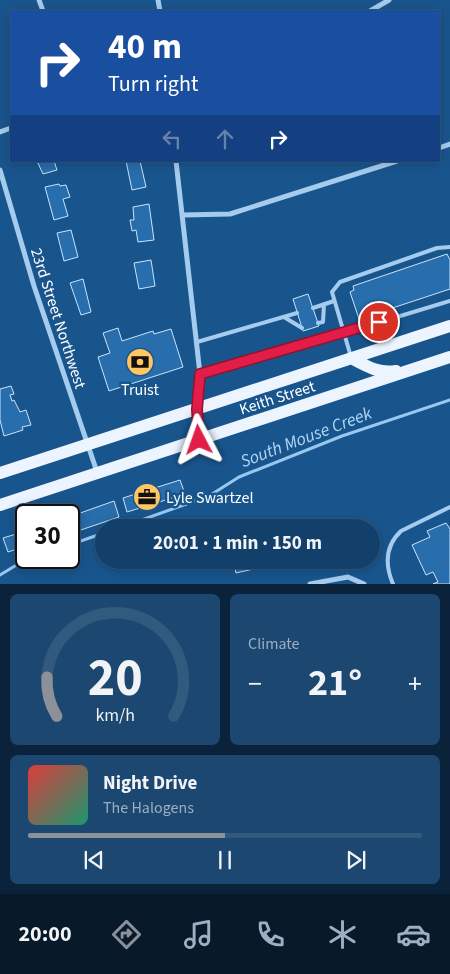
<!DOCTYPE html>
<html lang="en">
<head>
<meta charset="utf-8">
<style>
  body { margin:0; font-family:"Source Sans 3",sans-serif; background:#1c4770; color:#f1f3f6; height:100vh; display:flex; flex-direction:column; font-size:19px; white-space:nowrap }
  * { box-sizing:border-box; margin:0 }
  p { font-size:16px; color:#9dafc1 }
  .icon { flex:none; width:28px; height:28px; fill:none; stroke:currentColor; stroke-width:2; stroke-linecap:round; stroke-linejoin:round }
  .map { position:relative; height:584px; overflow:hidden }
  .panel { display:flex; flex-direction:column; gap:10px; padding:10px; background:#0a233a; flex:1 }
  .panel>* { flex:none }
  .top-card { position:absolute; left:10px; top:10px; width:430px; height:152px; border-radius:0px; box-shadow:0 2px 12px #0003,0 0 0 1px #32597e; background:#1a4fa0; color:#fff; overflow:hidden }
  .speed { position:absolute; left:15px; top:504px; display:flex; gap:10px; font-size:25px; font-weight:700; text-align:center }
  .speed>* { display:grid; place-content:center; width:65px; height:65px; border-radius:50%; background:#13406a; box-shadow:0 2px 12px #0003,0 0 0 1px #32597e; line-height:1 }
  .speed .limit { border:2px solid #111; border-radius:8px; background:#fff; color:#111 }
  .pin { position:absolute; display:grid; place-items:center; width:42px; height:42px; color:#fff; margin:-21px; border:2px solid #fff; border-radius:50%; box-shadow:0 1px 5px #0007 }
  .me { position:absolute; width:55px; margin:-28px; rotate:356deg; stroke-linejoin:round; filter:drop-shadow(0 0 4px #0008) }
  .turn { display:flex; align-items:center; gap:18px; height:105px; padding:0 15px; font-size:22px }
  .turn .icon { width:65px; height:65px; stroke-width:2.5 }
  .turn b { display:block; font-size:35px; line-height:42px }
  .lanes { display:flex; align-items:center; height:48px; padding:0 15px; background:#0003; justify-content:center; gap:25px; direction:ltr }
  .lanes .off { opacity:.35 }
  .big { font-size:38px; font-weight:700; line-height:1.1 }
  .panel .widget { flex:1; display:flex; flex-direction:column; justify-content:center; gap:8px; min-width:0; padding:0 18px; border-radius:8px; background:#1c4770 }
  .panel .dial { align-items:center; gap:0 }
  .dial svg { height:130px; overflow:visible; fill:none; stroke:#32597e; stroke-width:7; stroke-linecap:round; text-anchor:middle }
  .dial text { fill:#f1f3f6; stroke:none }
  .song { display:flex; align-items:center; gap:15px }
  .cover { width:60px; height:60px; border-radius:8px; background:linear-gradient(135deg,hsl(0 70% 55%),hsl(160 70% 35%)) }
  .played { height:5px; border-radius:2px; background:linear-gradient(90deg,#8c9099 50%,#32597e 50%) }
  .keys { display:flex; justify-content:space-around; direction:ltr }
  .heat { display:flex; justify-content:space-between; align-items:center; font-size:28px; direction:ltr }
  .panel .tiles { flex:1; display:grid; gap:10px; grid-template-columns:1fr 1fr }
  .widget:last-child { grid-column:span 2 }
  .trip { position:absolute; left:95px; top:519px; width:285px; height:50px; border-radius:25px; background:#13406a; box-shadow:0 2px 12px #0003,0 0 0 1px #32597e; font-weight:700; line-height:50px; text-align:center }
  .tabs { display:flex; height:80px; justify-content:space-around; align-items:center; background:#081a2a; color:#9dafc1 }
  .tabs .icon { width:35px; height:35px }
  .tabs .selected { color:#8c9099 }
  .tabs b { font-size:22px; color:#f1f3f6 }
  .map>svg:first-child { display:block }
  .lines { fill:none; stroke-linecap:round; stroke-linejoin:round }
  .stream { stroke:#98c8f0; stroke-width:3 }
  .building { fill:#286dac; stroke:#cbe4fa }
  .lane { stroke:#a5ccee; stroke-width:4 }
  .street { stroke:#a5ccee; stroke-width:5 }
  .primary { stroke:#ecf5ff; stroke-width:12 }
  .route-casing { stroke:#92132f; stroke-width:12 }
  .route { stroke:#e11d48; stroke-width:9 }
  .labels { text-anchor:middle; stroke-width:5; stroke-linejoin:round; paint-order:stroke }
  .street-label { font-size:16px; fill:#fff; stroke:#19558d }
  .poi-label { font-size:16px; fill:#fff; stroke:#19558d }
  .water-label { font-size:18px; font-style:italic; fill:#b1d5f5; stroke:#19558d }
</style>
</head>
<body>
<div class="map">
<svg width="450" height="584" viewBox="0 0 450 584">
  <rect width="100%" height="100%" fill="#19558d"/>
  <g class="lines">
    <!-- stream -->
    <path class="stream" d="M119,528L209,496L239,477L342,436L450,400
      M69,545L104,533
      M0,575L28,558"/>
  </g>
  <!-- building -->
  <path class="building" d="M37,161H54L57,170L43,174Z
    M126,161H140L146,187L132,190Z
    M59,184L60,186L66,185L70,197L63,199L68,216L54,220L45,187Z
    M149,204L154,240L138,242L136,230L132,231L130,220H134L133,207Z
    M71,230L78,257L64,261L57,233Z
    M447,254L450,260V289L359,319L350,292L354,290L353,286Z
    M151,260L155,286L139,289L134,263Z
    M83,279L91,312L81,315L70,283Z
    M308,294L319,326L303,331L293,299Z
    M118,328L122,341L153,331L154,334L171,329L183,367L109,391L98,357L110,353L103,333Z
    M11,386L14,394L10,395L12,401L14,400L20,412L26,410L31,425L22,427L23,430L4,436L0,420V389Z
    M180,480L185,494L127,512L123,498Z
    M114,501L119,517L69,534V517Z
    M446,523L450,529V584H433L438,582L433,572L426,575L412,545L430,537L427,531Z
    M26,531V546L8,552L3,538Z
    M233,560H256L258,568L236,573Z"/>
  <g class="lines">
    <!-- lane -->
    <path class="lane" d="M450,247L437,248L340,282L332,292L344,333L450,301
      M313,308L334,301
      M284,317L302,328
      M318,323L323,322L324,304
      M197,342L297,313
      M200,374L344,333L351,357
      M393,584C385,565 385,546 401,531L450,507"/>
    <!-- street -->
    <path class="street" d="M39,0L43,11
      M158,0L160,11
      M370,11L389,0
      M0,132L11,128
      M439,148L450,144
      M176,161L200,374L197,409L199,439
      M0,170L34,286L97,472
      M183,215L230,214L397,161
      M310,584L348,577L364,584"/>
    <!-- primary -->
    <path class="primary" d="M351,358C366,366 379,374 396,371
      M0,473L450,326
      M0,505L450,357"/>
  </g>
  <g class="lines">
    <!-- route casing -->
    <g class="route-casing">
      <path id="route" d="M199,440L197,409L200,374L379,322"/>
    </g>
    <!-- route -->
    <use href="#route" class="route"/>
  </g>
  <!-- icons -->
  <defs>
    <g id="bank-disc" transform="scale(1.4375)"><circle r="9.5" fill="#ffc662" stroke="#19558d"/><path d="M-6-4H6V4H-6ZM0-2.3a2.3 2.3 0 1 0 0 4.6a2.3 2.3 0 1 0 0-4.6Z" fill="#111"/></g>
    <g id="office-disc" transform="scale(1.4375)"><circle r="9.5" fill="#ffc662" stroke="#19558d"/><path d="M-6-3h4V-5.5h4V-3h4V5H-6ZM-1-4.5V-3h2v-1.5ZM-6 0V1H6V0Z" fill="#111"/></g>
  </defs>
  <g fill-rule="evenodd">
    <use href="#bank-disc" x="140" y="362"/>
    <use href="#office-disc" x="147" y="497"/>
  </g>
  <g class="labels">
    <!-- street labels -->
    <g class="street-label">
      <text transform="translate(59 318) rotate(72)" y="6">23rd Street Northwest</text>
      <text transform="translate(277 397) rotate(-18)" y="6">Keith Street</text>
    </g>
    <!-- poi labels -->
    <g class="poi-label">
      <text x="140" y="395">Truist</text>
      <text x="166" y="503" text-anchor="start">Lyle Swartzel</text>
    </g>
    <!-- water labels -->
    <g class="water-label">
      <text transform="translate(306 437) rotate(-21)" y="6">South Mouse Creek</text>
    </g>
  </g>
</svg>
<div class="speed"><div class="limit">30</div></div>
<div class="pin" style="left:379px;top:322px;background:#d93025"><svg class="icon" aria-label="arrive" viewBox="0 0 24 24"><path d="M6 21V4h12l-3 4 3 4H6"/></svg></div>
<svg class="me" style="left:199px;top:440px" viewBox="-20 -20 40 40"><path d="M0-17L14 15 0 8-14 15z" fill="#e11d48" stroke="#fff" stroke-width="4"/></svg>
<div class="trip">20:01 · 1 min · 150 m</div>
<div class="top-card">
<div class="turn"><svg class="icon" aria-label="right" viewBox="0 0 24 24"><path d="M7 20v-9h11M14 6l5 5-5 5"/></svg><div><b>40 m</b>Turn right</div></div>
<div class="lanes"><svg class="icon off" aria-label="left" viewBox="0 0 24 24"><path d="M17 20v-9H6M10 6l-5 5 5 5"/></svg><svg class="icon off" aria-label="ahead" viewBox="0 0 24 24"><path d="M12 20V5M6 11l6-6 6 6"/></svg><svg class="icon" aria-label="right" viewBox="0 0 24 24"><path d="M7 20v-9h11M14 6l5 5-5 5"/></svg></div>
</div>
</div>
<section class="panel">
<div class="tiles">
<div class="widget dial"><svg viewBox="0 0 100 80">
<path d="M14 69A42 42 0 1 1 86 69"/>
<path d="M14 69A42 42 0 0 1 8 45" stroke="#8c9099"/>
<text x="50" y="56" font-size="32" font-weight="700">20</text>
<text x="50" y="72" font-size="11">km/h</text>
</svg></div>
<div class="widget"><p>Climate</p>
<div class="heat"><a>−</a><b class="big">21°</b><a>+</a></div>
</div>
<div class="widget">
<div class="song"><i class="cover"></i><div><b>Night Drive</b><p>The Halogens</p></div></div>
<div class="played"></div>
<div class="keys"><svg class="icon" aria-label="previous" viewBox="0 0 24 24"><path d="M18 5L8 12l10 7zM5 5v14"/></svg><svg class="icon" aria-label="pause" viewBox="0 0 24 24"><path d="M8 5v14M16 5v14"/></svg><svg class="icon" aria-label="next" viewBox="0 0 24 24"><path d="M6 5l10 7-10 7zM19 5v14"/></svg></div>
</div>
</div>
</section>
<nav class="tabs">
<b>20:00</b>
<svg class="icon selected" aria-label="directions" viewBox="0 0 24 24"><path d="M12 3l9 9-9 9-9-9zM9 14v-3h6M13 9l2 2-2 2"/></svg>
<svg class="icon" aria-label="music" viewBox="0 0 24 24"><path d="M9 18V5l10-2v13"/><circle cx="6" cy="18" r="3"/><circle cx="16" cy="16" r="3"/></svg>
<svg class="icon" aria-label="phone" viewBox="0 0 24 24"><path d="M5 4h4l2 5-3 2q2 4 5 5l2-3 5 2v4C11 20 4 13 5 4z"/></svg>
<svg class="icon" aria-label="climate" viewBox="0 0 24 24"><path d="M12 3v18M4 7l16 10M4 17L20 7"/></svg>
<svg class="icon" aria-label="car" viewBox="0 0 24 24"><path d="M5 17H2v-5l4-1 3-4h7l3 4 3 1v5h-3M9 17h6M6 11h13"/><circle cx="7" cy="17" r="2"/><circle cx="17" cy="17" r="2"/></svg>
</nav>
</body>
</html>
